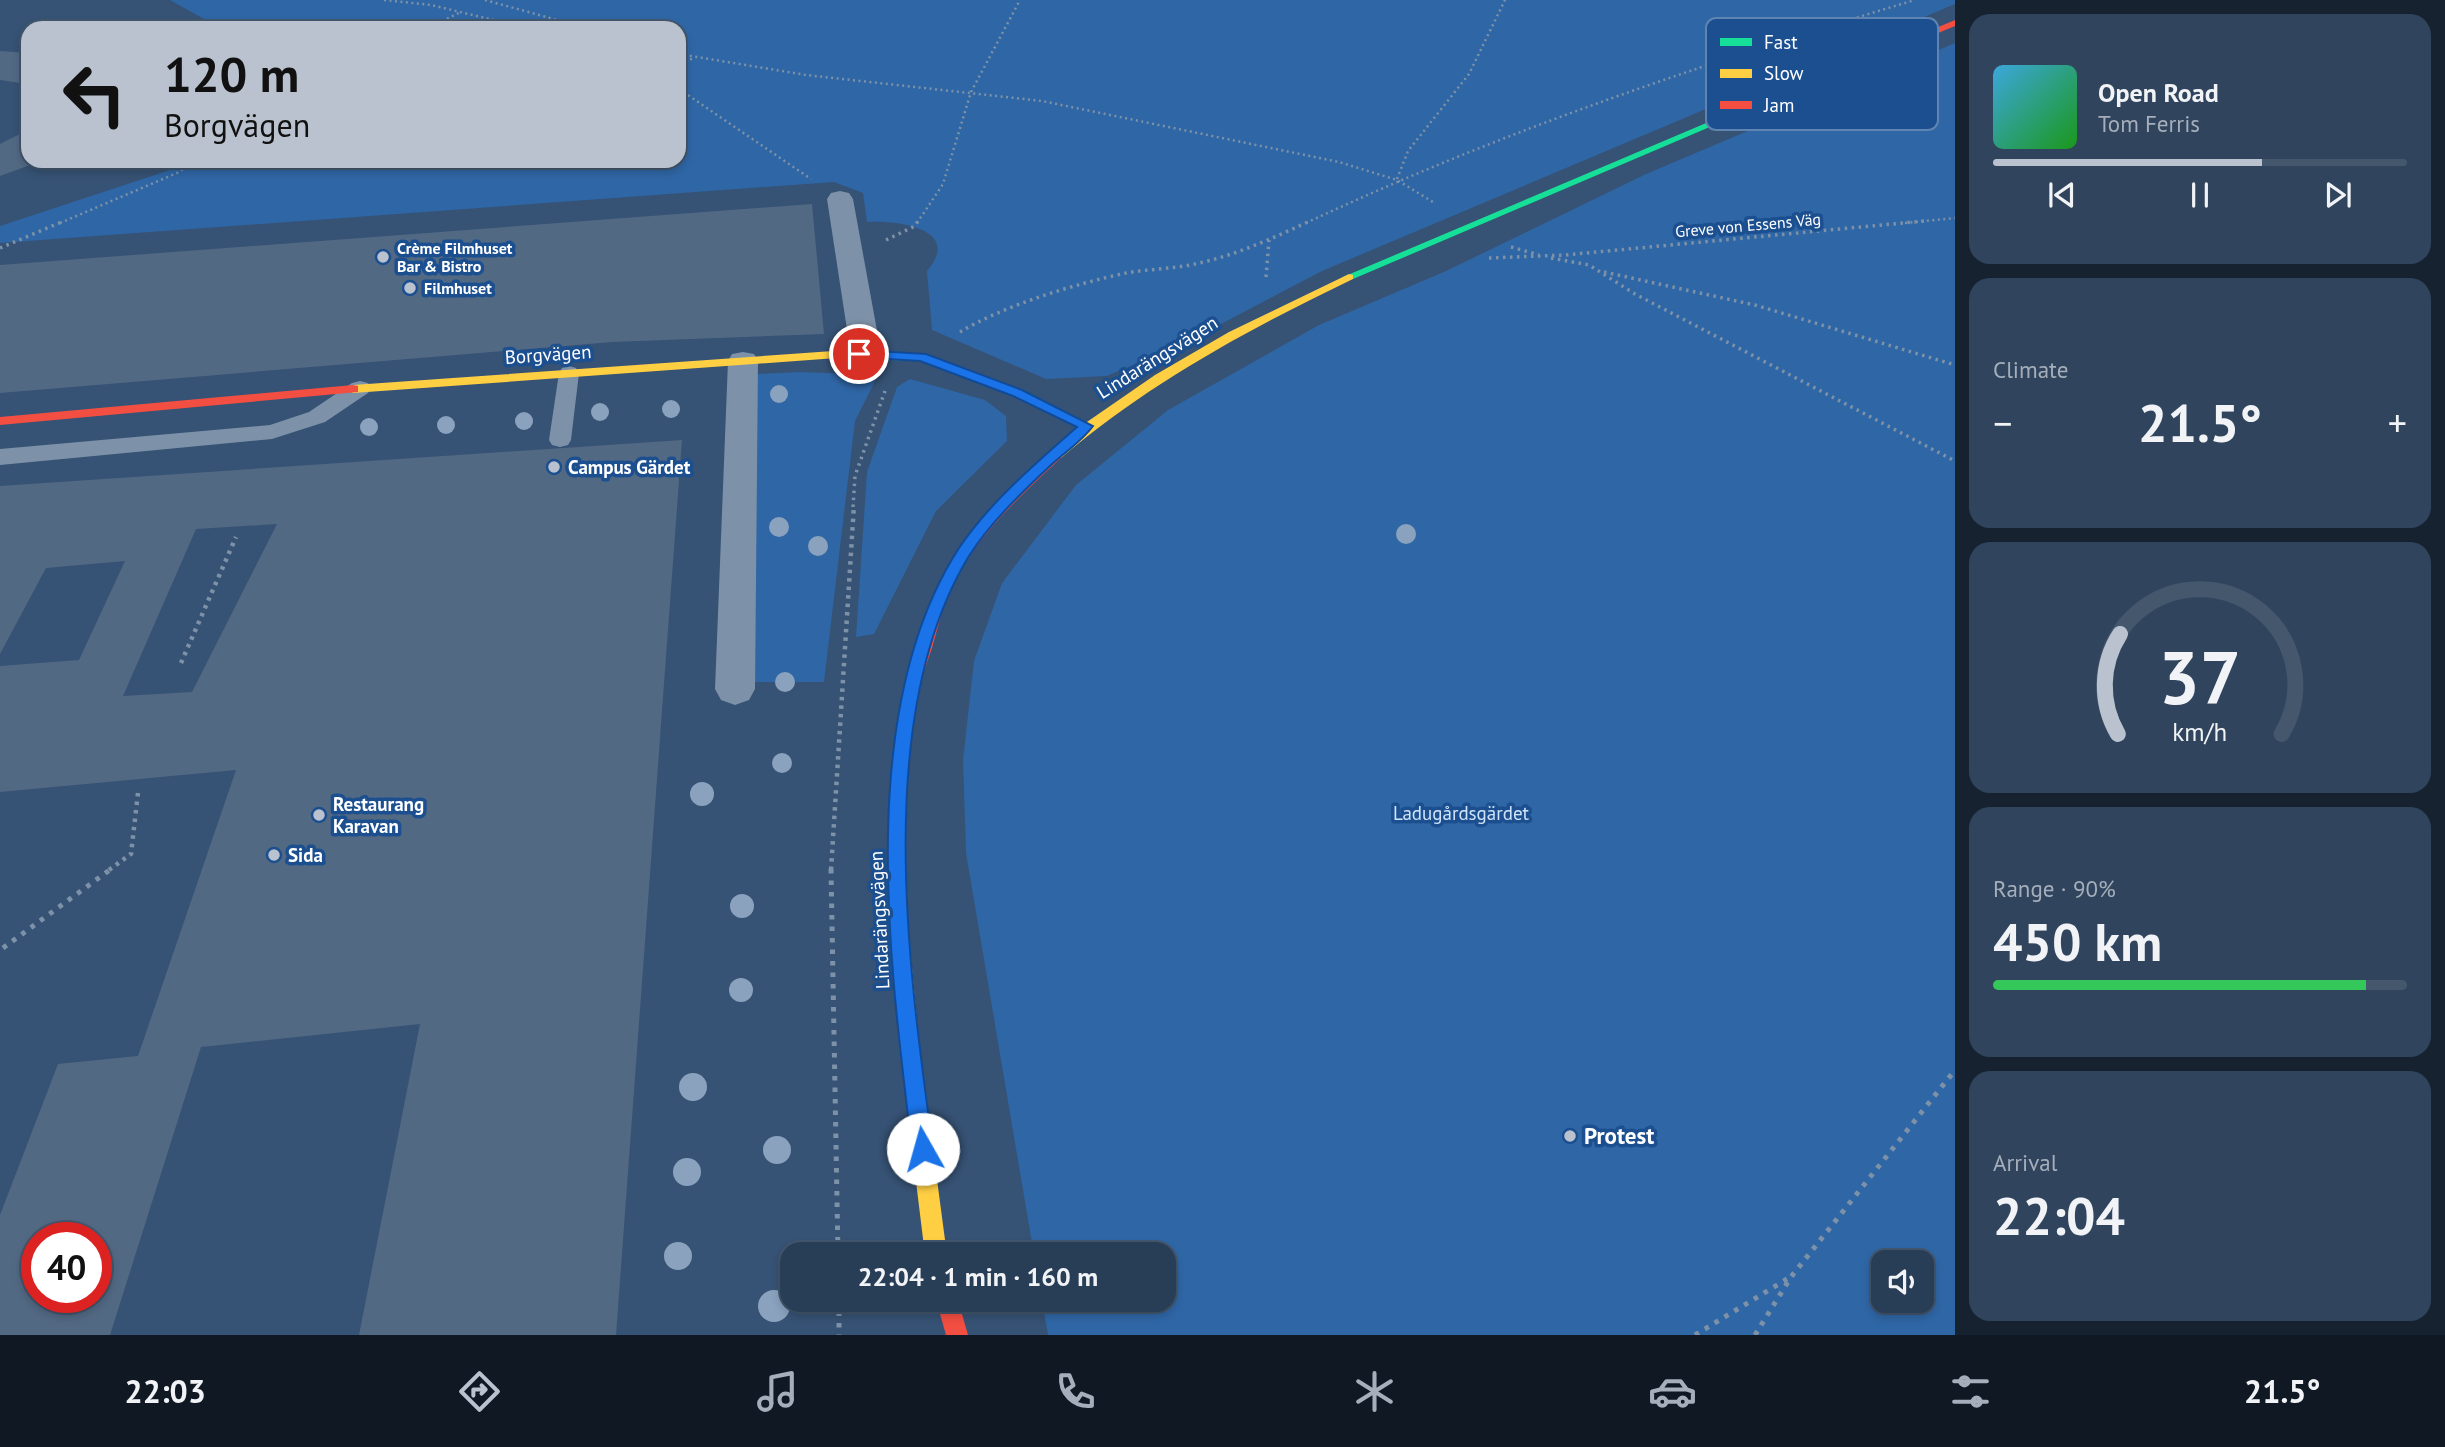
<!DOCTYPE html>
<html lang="en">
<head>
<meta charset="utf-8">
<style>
  body { margin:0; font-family:"PT Sans",sans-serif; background:#30455d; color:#f1f3f6; height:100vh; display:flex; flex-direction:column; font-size:26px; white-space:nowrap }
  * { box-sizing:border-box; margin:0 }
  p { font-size:23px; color:#a5aeba }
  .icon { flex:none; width:38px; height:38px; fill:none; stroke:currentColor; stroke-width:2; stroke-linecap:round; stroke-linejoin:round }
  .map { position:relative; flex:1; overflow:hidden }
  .panel { display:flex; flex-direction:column; gap:14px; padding:14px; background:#162230; width:490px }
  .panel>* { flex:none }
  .top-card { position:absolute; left:21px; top:21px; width:665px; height:147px; border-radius:21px; box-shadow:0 4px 10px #0003,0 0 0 2px #44576d; background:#b9c2ce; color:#111; overflow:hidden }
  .tools { position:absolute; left:1871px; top:1250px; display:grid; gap:14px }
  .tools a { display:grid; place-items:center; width:63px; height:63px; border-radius:14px; background:#283e57; box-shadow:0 4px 10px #0003,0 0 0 2px #44576d; font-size:35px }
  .speed { position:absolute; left:21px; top:1222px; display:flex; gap:14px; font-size:35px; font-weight:700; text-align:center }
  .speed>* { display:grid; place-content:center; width:91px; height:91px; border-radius:50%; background:#283e57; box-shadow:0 4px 10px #0003,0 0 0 2px #44576d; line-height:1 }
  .speed .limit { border:10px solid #d22; background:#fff; color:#111 }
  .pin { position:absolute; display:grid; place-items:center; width:60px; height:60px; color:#fff; margin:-30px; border:4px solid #fff; border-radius:50%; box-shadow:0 2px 7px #0007 }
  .me { position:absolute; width:77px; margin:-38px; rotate:353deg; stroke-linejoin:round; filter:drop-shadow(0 0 5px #0008) }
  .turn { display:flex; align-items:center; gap:24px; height:147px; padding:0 28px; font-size:32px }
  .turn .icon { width:91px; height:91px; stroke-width:2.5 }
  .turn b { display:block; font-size:49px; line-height:60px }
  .big { font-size:52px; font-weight:700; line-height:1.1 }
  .panel .widget { flex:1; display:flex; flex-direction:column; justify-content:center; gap:10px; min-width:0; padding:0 24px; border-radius:21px; background:#30455d }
  .panel .dial { align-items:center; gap:0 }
  .dial svg { height:182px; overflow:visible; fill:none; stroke:#44576d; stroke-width:7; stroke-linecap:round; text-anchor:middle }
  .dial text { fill:#f1f3f6; stroke:none }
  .song { display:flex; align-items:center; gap:21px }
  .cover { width:84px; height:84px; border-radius:10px; background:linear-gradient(135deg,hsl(200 70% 55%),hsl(120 70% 35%)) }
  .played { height:7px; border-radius:4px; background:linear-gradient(90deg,#b9c2ce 65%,#44576d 65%) }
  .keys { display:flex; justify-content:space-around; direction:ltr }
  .heat { display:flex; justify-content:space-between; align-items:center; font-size:38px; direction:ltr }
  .charge { height:10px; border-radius:5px; background:linear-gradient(90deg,#34c759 90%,#44576d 0) }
  .trip { position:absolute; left:780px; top:1242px; width:396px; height:70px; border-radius:21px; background:#283e57; box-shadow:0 4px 10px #0003,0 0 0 2px #44576d; font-weight:700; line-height:70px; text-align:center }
  .dock { display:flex; height:112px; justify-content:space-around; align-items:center; background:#101923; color:#a5aeba }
  .dock .icon { width:49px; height:49px }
  .dock .on { color:#b9c2ce }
  .dock b { font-size:32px; color:#f1f3f6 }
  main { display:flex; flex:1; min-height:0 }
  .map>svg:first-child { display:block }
  .green { fill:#2f66a5; fill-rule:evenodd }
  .building { fill:#526984; fill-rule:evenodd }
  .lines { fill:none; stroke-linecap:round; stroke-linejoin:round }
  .path-far3 { stroke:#7d92a8; stroke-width:2.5; stroke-dasharray:2 3.5; stroke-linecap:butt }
  .path-far2 { stroke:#7d92a8; stroke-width:3.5; stroke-dasharray:2.5 4.5; stroke-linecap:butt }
  .path-far1 { stroke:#7d92a8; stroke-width:4.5; stroke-dasharray:3.5 5; stroke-linecap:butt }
  .path { stroke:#7d92a8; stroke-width:5; stroke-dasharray:4.5 7; stroke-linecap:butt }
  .lane { fill:#7d92a8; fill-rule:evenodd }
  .street { fill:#7d92a8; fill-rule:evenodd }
  .fast { fill:#16e098; fill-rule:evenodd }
  .slow { fill:#ffcf43; fill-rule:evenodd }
  .jam { fill:#f24e42; fill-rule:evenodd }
  .tree { fill:#8aa2be }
  .route { fill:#1a73e8; stroke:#114b97; stroke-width:2 }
  .poi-dot { fill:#b9c2ce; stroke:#1b4f8f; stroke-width:2.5 }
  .labels { text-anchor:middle; stroke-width:7; stroke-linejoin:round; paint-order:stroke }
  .far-street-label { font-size:16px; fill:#fff; stroke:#1b4f8f }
  .far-poi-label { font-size:16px; font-weight:bold; fill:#fff; stroke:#1b4f8f; text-anchor:start }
  .street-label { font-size:19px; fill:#fff; stroke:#1b4f8f }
  .poi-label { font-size:19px; font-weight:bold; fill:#fff; stroke:#1b4f8f; text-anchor:start }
  .park-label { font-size:19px; fill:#cfe3fa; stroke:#1b4f8f }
  .near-poi-label { font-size:23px; font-weight:bold; fill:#fff; stroke:#1b4f8f; text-anchor:start }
  .key { fill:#1b4f8f; stroke:#5f84b1; stroke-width:2 }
  .key-label { font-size:19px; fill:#fff }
</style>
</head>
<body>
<main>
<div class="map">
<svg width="1955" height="1335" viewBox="0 0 1955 1335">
  <rect width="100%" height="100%" fill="#365274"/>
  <!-- green -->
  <path class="green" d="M170,0H1955V4L1322,271L1181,345L1107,376L1046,379L932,330L927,271C964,228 895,220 867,222L863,193L834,182L0,243V226L173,169L179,161H679V28H215L211,23Z
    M1955,43V1335H1048L1042,1300H1164V1255H1034L966,853L963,760L974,661L1002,583L1076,485L1168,410L1319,325L1446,271L1646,174ZM1883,1262H1922V1300H1883Z
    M800,372L878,375L855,421L824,682H753L756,374Z
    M910,379L985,400L1006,416L1007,441L936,511L874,634L856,637L867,472L897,387Z"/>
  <!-- building -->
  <path class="building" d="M0,51L28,53V84L0,80Z
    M28,130V161H41L0,176V144Z
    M812,204L824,334L612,342L0,393V265Z
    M682,440L616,1335H359L420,1024L201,1047L110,1335H0V1215L58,1064L138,1056L236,770L0,792V666L79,660L125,561L46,568L0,654V486ZM277,524L192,692L123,696L196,529ZM37,1237H96V1297H37Z"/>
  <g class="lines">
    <!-- path-far3 -->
    <path class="path-far3" d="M384,0L431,5L527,28
      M485,0L586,28
      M427,28L461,12
      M679,54L806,75L1042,101L1339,162L1397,180L1433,202
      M679,60L692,59
      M679,89L811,179
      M1397,179L1408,151L1469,74L1505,0
      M60,223L177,173L195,161
      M917,223L943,184L971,92L1020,0
      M1306,223C1502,131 1707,62 1915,0
      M1905,223L1955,218"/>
    <!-- path-far2 -->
    <path class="path-far2" d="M886,240L915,226L918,221
      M1511,247L1539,255
      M0,248L64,221
      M1489,258L1565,255L1924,221
      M1551,258L1589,265L1635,294L1955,461
      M1604,272L1755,305L1955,365
      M1266,277L1269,240
      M960,332C1005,305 1075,284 1126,273C1148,269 1172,269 1195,264C1234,256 1273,238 1310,221
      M853,507L855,476L885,391"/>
    <!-- path-far1 -->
    <path class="path-far1" d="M181,663L236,537
      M109,870L131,854L138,793
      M831,870L854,505"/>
    <!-- path -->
    <path class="path" d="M831,869L838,1255
      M3,948L111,869
      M839,1300V1335
      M1695,1335L1787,1279
      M1755,1335L1791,1277L1955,1070"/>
    <!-- lane -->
    <path class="lane" d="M569,366L576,368L579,373L571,440L568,445L560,447L552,445L549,440L559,373L562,368Z
      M360,381L368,383L371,388L368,393L325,422L272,439L0,465V449L270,425L309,412L352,383Z"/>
    <!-- street -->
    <path class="street" d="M840,191L849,193L853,199L878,336L874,354L870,361L859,363L848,361L844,354L848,336L827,199L831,193Z
      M743,352L754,354L758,361L755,689L749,700L735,705L721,700L715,689L728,361L732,354Z"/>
    <!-- fast -->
    <path class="fast" d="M1751,104L1759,106L1353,279L1343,277Z
      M833,351L926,354L1023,390L1094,426L1092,429H1082L1013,396L921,361L829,358V352Z"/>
    <!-- slow -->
    <path class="slow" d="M1349,274L1353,275V279C1249,329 1149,383 1061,458H1051L1049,455L1084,424L1155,375L1229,332Z
      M833,351L837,352V358L353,393L347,389L353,385Z
      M901,938L908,941L910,947L920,1051L947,1255H925L900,1051L892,947L894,941Z"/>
    <!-- jam -->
    <path class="jam" d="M1955,20V26L1757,108L1749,106Z
      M353,385L358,386V392L0,425V417Z
      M1056,450L1063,455L1061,458C1022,494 982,531 956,578C944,599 939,624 932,648C927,663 921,678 918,693C900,776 905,863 910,947L908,953L901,956L894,953L892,947L888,854L892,760L902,692L925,617L941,578L971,533L1009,491L1051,452Z
      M936,1300H958L968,1335H946Z"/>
  </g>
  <!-- trees -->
  <g class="tree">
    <circle cx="779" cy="394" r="9"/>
    <circle cx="671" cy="409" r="9"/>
    <circle cx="600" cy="412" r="9"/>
    <circle cx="524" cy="421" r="9"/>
    <circle cx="446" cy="425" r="9"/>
    <circle cx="369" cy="427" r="9"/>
    <circle cx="779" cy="527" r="10"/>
    <circle cx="1406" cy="534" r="10"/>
    <circle cx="818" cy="546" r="10"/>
    <circle cx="785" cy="682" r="10"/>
    <circle cx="782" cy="763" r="10"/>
    <circle cx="702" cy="794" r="12"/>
    <circle cx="742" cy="906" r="12"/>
    <circle cx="741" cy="990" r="12"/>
    <circle cx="693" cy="1087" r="14"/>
    <circle cx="777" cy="1150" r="14"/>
    <circle cx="687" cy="1172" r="14"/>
    <circle cx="678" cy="1256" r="14"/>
    <circle cx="774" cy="1306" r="16"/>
  </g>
  <!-- route -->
  <path class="route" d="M859,350L926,354L1022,390L1093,426C1082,441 1064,453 1050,466C1022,492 990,523 969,556C872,715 909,972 933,1149L930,1157L923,1160L915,1157L912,1149C890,966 854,710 959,548C990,502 1036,463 1077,427L1013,396L920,361L854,357L852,354Z"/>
  <!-- markers -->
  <g class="poi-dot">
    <circle cx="383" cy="257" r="7"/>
    <circle cx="410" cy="288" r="7"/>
    <circle cx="554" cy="467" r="7"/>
    <circle cx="319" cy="815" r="7"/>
    <circle cx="274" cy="855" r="7"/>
    <circle cx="1570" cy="1136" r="7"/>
  </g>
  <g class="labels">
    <!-- far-street labels -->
    <g class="far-street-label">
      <text transform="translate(1748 225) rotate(-5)" y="6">Greve von Essens Väg</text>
    </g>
    <!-- far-poi labels -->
    <g class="far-poi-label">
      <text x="397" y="254">Crème Filmhuset<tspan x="397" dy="18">Bar &amp; Bistro</tspan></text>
      <text x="424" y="294">Filmhuset</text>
    </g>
    <!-- street labels -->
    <g class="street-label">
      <text transform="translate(548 354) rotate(-4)" y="7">Borgvägen</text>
      <text transform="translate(1157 357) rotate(-32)" y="7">Lindarängsvägen</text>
      <text transform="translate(879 920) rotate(-93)" y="7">Lindarängsvägen</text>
    </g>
    <!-- poi labels -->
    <g class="poi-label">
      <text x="568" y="474">Campus Gärdet</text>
      <text x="333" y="811">Restaurang<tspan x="333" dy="22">Karavan</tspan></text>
      <text x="288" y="862">Sida</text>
    </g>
    <!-- park labels -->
    <g class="park-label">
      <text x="1461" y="820">Ladugårdsgärdet</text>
    </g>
    <!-- near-poi labels -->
    <g class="near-poi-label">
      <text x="1584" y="1144">Protest</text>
    </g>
  </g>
  <!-- legend -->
  <rect x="1706" y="18" width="232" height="112" rx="10" class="key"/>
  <rect x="1720" y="38" width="32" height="8" fill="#16e098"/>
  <rect x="1720" y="69" width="32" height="9" fill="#ffcf43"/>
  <rect x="1720" y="101" width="32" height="8" fill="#f24e42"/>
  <g class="key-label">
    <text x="1764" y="49">Fast</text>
    <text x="1764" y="80">Slow</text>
    <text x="1764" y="112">Jam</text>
  </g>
</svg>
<div class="tools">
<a><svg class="icon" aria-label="sound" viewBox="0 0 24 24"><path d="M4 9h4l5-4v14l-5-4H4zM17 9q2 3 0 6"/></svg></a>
</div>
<div class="speed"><div class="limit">40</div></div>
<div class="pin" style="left:859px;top:354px;background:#d93025"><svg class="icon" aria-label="arrive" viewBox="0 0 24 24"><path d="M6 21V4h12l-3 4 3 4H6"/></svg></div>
<svg class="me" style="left:923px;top:1149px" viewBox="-20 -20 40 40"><circle r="19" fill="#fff"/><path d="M0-13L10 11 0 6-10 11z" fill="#1a73e8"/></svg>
<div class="trip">22:04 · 1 min · 160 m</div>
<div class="top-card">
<div class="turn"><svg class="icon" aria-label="left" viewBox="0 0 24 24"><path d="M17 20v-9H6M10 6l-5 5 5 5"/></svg><div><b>120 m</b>Borgvägen</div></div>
</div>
</div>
<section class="panel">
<div class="widget">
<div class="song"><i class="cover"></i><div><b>Open Road</b><p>Tom Ferris</p></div></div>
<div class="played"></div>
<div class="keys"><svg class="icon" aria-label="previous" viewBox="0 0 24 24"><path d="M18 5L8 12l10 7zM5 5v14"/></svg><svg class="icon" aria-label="pause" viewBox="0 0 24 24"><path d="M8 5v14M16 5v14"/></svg><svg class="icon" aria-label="next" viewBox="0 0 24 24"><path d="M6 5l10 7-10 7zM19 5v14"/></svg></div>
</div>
<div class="widget"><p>Climate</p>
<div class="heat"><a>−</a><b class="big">21.5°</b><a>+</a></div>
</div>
<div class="widget dial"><svg viewBox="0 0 100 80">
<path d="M14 69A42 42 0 1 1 86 69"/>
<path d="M14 69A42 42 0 0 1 15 25" stroke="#b9c2ce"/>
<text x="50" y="56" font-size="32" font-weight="700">37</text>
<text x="50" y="72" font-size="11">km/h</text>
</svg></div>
<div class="widget"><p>Range · 90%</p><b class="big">450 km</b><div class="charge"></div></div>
<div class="widget"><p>Arrival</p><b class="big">22:04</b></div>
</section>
</main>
<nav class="dock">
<b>22:03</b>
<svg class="icon on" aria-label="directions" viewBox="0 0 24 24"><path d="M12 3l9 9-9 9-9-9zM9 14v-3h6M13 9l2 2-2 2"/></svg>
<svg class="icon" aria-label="music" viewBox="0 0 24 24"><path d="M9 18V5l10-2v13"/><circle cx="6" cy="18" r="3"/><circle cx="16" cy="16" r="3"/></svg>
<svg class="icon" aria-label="phone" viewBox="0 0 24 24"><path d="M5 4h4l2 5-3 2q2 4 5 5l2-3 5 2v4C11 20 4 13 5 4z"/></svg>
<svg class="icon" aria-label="climate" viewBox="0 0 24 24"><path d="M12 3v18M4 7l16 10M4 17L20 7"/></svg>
<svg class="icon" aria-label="car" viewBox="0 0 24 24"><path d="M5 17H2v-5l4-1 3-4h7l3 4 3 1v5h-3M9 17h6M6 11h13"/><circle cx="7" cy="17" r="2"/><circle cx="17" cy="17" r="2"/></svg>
<svg class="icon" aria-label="filters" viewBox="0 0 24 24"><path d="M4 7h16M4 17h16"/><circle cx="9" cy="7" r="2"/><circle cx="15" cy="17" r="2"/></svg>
<b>21.5°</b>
</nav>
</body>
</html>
